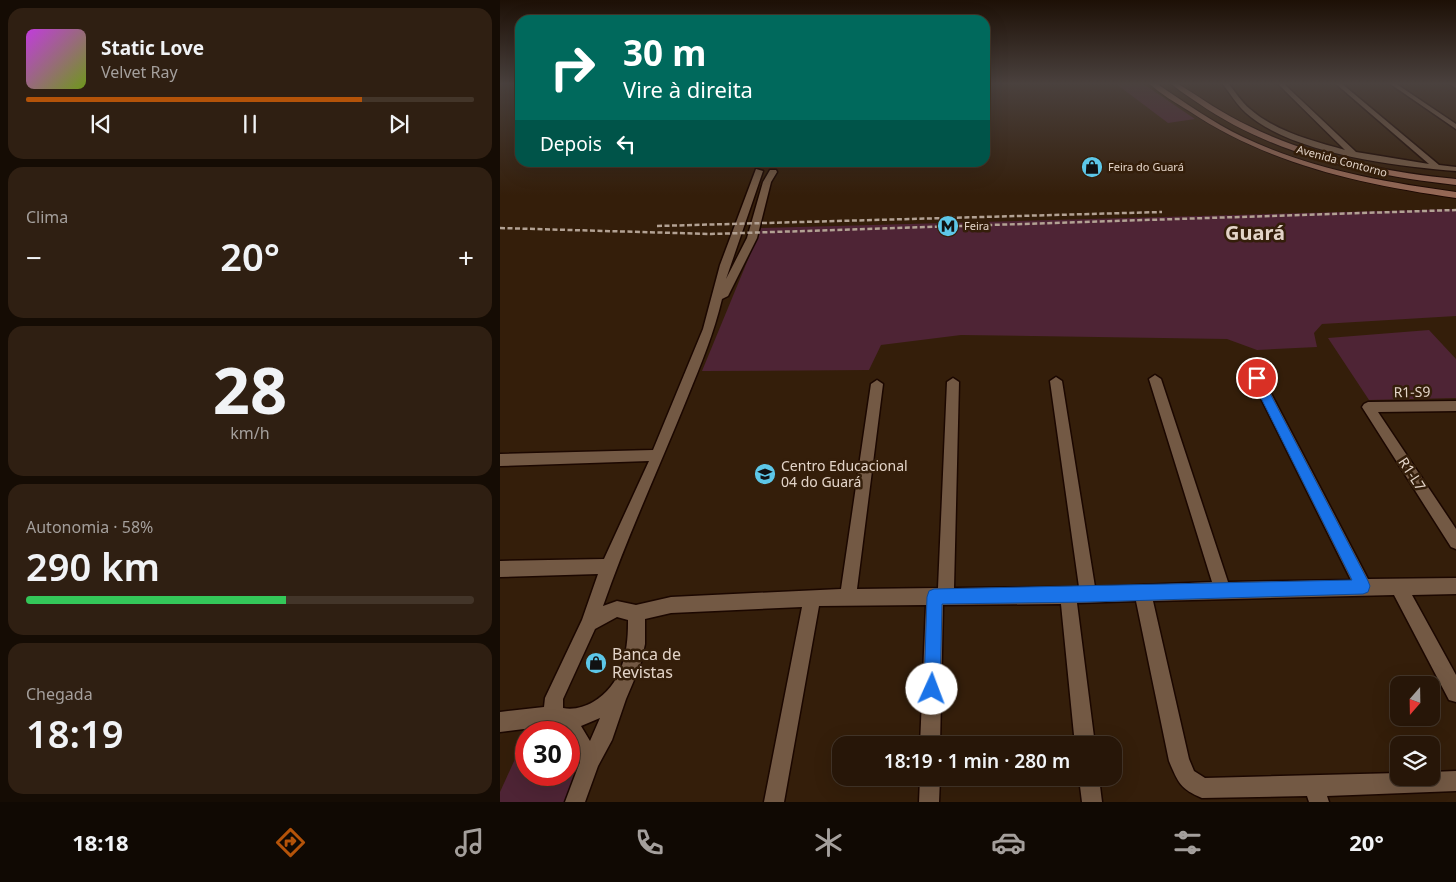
<!DOCTYPE html>
<html lang="pt">
<head>
<meta charset="utf-8">
<style>
  body { margin:0; font-family:"Noto Sans",sans-serif; background:#2f1f12; color:#f1f3f6; height:100vh; display:flex; flex-direction:column; font-size:19px; white-space:nowrap }
  * { box-sizing:border-box; margin:0 }
  p { font-size:16px; color:#a49f9c }
  .icon { flex:none; width:28px; height:28px; fill:none; stroke:currentColor; stroke-width:2; stroke-linecap:round; stroke-linejoin:round }
  .map { position:relative; flex:1; overflow:hidden }
  .drawer { display:flex; flex-direction:column; gap:8px; padding:8px; background:#150c04; width:500px }
  .drawer>* { flex:none }
  .banner { position:absolute; left:15px; top:15px; width:475px; height:152px; border-radius:15px; box-shadow:0 5px 20px #0002,0 0 0 1px #433529; background:#00695c; color:#fff; overflow:hidden }
  .needle { width:32px; rotate:200deg }
  .tools { position:absolute; left:890px; top:676px; display:grid; gap:10px }
  .tools a { display:grid; place-items:center; width:50px; height:50px; border-radius:10px; background:#271608; box-shadow:0 5px 20px #0002,0 0 0 1px #433529; font-size:25px }
  .speed { position:absolute; left:15px; top:721px; display:flex; gap:10px; font-size:25px; font-weight:700; text-align:center }
  .speed>* { display:grid; place-content:center; width:65px; height:65px; border-radius:50%; background:#271608; box-shadow:0 5px 20px #0002,0 0 0 1px #433529; line-height:1 }
  .speed .limit { border:8px solid #d22; background:#fff; color:#111 }
  .pin { position:absolute; display:grid; place-items:center; width:42px; height:42px; color:#fff; margin:-21px; border:2px solid #fff; border-radius:50%; box-shadow:0 1px 5px #0007 }
  .me { position:absolute; width:55px; margin:-28px; rotate:2deg; stroke-linejoin:round; filter:drop-shadow(0 0 4px #0008) }
  .turn { display:flex; align-items:center; gap:18px; height:105px; padding:0 25px; font-size:22px }
  .turn .icon { width:65px; height:65px; stroke-width:2.5 }
  .turn b { display:block; font-size:35px; line-height:42px }
  .then { display:flex; align-items:center; height:48px; padding:0 25px; background:#0003; gap:10px; font-size:19px }
  .big { font-size:38px; font-weight:600; line-height:1.1 }
  .drawer .tile { flex:1; display:flex; flex-direction:column; justify-content:center; gap:8px; min-width:0; padding:0 18px; border-radius:15px; background:#2f1f12 }
  .drawer .dial { align-items:center; gap:0 }
  .dial b { font-size:65px; line-height:1 }
  .song { display:flex; align-items:center; gap:15px }
  .cover { width:60px; height:60px; border-radius:8px; background:linear-gradient(135deg,hsl(290 70% 55%),hsl(80 70% 35%)) }
  .played { height:5px; border-radius:2px; background:linear-gradient(90deg,#b45309 75%,#433529 75%) }
  .keys { display:flex; justify-content:space-around; direction:ltr }
  .heat { display:flex; justify-content:space-between; align-items:center; font-size:28px; direction:ltr }
  .charge { height:8px; border-radius:4px; background:linear-gradient(90deg,#34c759 58%,#433529 0) }
  .trip { position:absolute; left:332px; top:736px; width:290px; height:50px; border-radius:15px; background:#271608; box-shadow:0 5px 20px #0002,0 0 0 1px #433529; font-weight:600; line-height:50px; text-align:center }
  .tab-bar { display:flex; height:80px; justify-content:space-around; align-items:center; background:#100903; color:#a49f9c }
  .tab-bar .icon { width:35px; height:35px }
  .tab-bar .selected { color:#b45309 }
  .tab-bar b { font-size:22px; color:#f1f3f6 }
  main { display:flex; flex:1; min-height:0 }
  .map>svg:first-child { display:block }
  .green { fill:#4e2435 }
  .lines { fill:none; stroke-linecap:round; stroke-linejoin:round }
  .minor-casing { stroke:#1b0700; stroke-width:3 }
  .secondary-casing { stroke:#1b0700; stroke-width:2 }
  .minor { fill:#735944; fill-rule:evenodd }
  .secondary { fill:#956855; fill-rule:evenodd }
  .rail { stroke:#b2a193; stroke-width:2.5; stroke-dasharray:5 2.5; stroke-linecap:butt }
  .route { fill:#1a73e8; stroke:#114b97 }
  .labels { text-anchor:middle; stroke-width:5; stroke-linejoin:round; paint-order:stroke }
  .far-street-label { font-size:11px; fill:#e3d4c8; stroke:#341e0a }
  .far-poi-label { font-size:11px; fill:#e3d4c8; stroke:#341e0a; text-anchor:start }
  .street-label { font-size:14px; fill:#e3d4c8; stroke:#341e0a }
  .poi-label { font-size:14px; fill:#e3d4c8; stroke:#341e0a; text-anchor:start }
  .near-poi-label { font-size:16px; fill:#e3d4c8; stroke:#341e0a; text-anchor:start }
  .far-town-label { font-size:20px; font-weight:bold; fill:#e3d4c8; stroke:#341e0a }
</style>
</head>
<body>
<main>
<section class="drawer">
<div class="tile">
<div class="song"><i class="cover"></i><div><b>Static Love</b><p>Velvet Ray</p></div></div>
<div class="played"></div>
<div class="keys"><svg class="icon" aria-label="previous" viewBox="0 0 24 24"><path d="M18 5L8 12l10 7zM5 5v14"/></svg><svg class="icon" aria-label="pause" viewBox="0 0 24 24"><path d="M8 5v14M16 5v14"/></svg><svg class="icon" aria-label="next" viewBox="0 0 24 24"><path d="M6 5l10 7-10 7zM19 5v14"/></svg></div>
</div>
<div class="tile"><p>Clima</p>
<div class="heat"><a>−</a><b class="big">20°</b><a>+</a></div>
</div>
<div class="tile dial"><b>28</b><p>km/h</p></div>
<div class="tile"><p>Autonomia · 58%</p><b class="big">290 km</b><div class="charge"></div></div>
<div class="tile"><p>Chegada</p><b class="big">18:19</b></div>
</section>
<div class="map">
<svg width="956" height="802" viewBox="0 0 956 802">
  <rect width="100%" height="100%" fill="#341e0a"/>
  <!-- green -->
  <path class="green" d="M615,83H642L695,119L668,123Z
    M956,209V316L822,324L814,333L817,347L757,350L727,339L461,335L381,345L369,370L202,371L261,228Z
    M929,330L956,359V398L869,400L828,338Z
    M26,735V775H69V754L76,779L67,802H0V792Z"/>
  <g class="lines">
    <!-- minor casing -->
    <g class="minor-casing">
      <path id="minor" d="M722,83H728C735,91 741,102 750,109C776,132 813,141 845,150L777,83H783L856,152L929,164L835,83H841L939,165L956,167V171C896,166 792,154 746,113C736,104 730,93 722,83Z
        M889,83H895L956,124V129Z
        M948,83H956V88Z
        M256,169L263,171L226,279L247,238L263,182L270,170H276L277,172L271,182L257,238L228,296L222,299C214,333 201,364 188,396C160,466 128,534 103,606L117,601L136,605L171,597L341,589L371,384L377,380L383,384L357,589L438,588L447,382L453,378L459,382L454,588L579,587L550,381L556,377L562,381L595,587L712,582L649,379L655,375L661,379L728,582L851,580L751,378L757,374L763,378L868,579L956,578V594L912,595L956,675V702L949,700L894,595L653,601L689,759L694,771L705,778L899,773V778H931V772L956,771V791L827,796L829,802H809L807,796L702,798C680,789 678,782 669,761L636,601L577,603L595,745H575L561,604L443,605L440,745H420L426,605L319,606L284,802H264L302,607L171,613L145,619V644L140,666L126,699L112,740L98,766L85,802H65L80,762L69,741V732H64L62,727L56,725L0,732V712L44,707L45,698L82,620L98,574L0,577V561L104,559L149,461L0,466V454L153,450L203,329L220,265ZM117,617L128,620V623C128,653 122,685 93,702C84,707 74,710 63,708V699L95,629ZM100,718L90,741L81,726Z
        M956,401V411L878,412L956,529V549L951,547L862,407L864,404L868,402Z
        M420,778H440L439,802H419Z
        M579,778H599L602,802H582Z"/>
    </g>
    <!-- secondary casing -->
    <g class="secondary-casing">
      <path id="secondary" d="M649,83H656C684,102 712,122 743,137C810,169 883,182 956,192V198C861,184 770,165 689,111C676,103 660,94 649,83Z
        M670,83H677C701,98 723,114 749,126C814,158 885,172 956,179V185C866,175 773,155 698,103C688,96 678,90 670,83Z"/>
    </g>
    <!-- minor -->
    <use href="#minor" class="minor"/>
    <!-- secondary -->
    <use href="#secondary" class="secondary"/>
    <!-- rail -->
    <path class="rail" d="M157,226L662,212
      M0,228L211,234L956,210"/>
  </g>
  <!-- sky -->
  <linearGradient id="sky" x2="0" y2="1"><stop stop-color="#1d1006"/><stop offset="0.43" stop-color="#4a413e"/><stop offset="1" stop-color="#4a413e" stop-opacity="0"/></linearGradient>
  <rect width="956" height="195" fill="url(#sky)"/>
  <!-- route -->
  <path class="route" d="M757,374L762,378L868,581L870,586L868,592L863,594L588,602L442,604L440,689L438,695L432,698L426,695L424,689L427,597L429,591L434,589L852,580L751,378Z"/>
  <!-- icons -->
  <defs>
    <g id="shop-disc" transform="scale(1.125)"><circle r="9.5" fill="#5dc7e8" stroke="#341e0a"/><path d="M-5-2.5h2.3a2.7 3.5 0 0 1 5.4 0H5L5.5 6h-11ZM-1.5-2.5h3a1.5 2.3 0 0 0-3 0Z" fill="#111"/></g>
    <g id="metro-disc" transform="scale(1.125)"><circle r="9.5" fill="#5dc7e8" stroke="#341e0a"/><path d="M-5.5 5V-5H-3L0 0L3-5H5.5V5H3V-.5L0 4L-3-.5V5Z" fill="#111"/></g>
    <g id="school-disc" transform="scale(1.125)"><circle r="9.5" fill="#5dc7e8" stroke="#341e0a"/><path d="M0-5L7-2L0 1L-7-2ZM-4 1L0 2.5L4 1V4Q0 6-4 4Z" fill="#111"/></g>
  </defs>
  <g fill-rule="evenodd">
    <use href="#shop-disc" x="592" y="167"/>
    <use href="#metro-disc" x="448" y="226"/>
    <use href="#school-disc" x="265" y="474"/>
    <use href="#shop-disc" x="96" y="663"/>
  </g>
  <g class="labels">
    <!-- far-street labels -->
    <g class="far-street-label">
      <text transform="translate(842 161) rotate(15)" y="4">Avenida Contorno</text>
    </g>
    <!-- far-poi labels -->
    <g class="far-poi-label">
      <text x="608" y="171">Feira do Guará</text>
      <text x="464" y="230">Feira</text>
    </g>
    <!-- street labels -->
    <g class="street-label">
      <text transform="translate(912 392) rotate(-1)" y="5">R1-S9</text>
      <text transform="translate(912 474) rotate(57)" y="5">R1-L7</text>
    </g>
    <!-- poi labels -->
    <g class="poi-label">
      <text x="281" y="471">Centro Educacional<tspan x="281" dy="16">04 do Guará</tspan></text>
    </g>
    <!-- near-poi labels -->
    <g class="near-poi-label">
      <text x="112" y="660">Banca de<tspan x="112" dy="18">Revistas</tspan></text>
    </g>
    <!-- far-town labels -->
    <g class="far-town-label">
      <text x="755" y="240">Guará</text>
    </g>
  </g>
</svg>
<div class="tools">
<a><svg class="needle" viewBox="-14 -14 28 28"><path d="M0-13l5 13h-10z" fill="#e53935"/><path d="M0 13l5-13h-10z" fill="#a49f9c"/></svg></a>
<a><svg class="icon" aria-label="layers" viewBox="0 0 24 24"><path d="M12 4l9 5-9 5-9-5zM3 14l9 5 9-5"/></svg></a>
</div>
<div class="speed"><div class="limit">30</div></div>
<div class="pin" style="left:757px;top:378px;background:#d93025"><svg class="icon" aria-label="arrive" viewBox="0 0 24 24"><path d="M6 21V4h12l-3 4 3 4H6"/></svg></div>
<svg class="me" style="left:432px;top:689px" viewBox="-20 -20 40 40"><circle r="19" fill="#fff"/><path d="M0-13L10 11 0 6-10 11z" fill="#1a73e8"/></svg>
<div class="trip">18:19 · 1 min · 280 m</div>
<div class="banner">
<div class="turn"><svg class="icon" aria-label="right" viewBox="0 0 24 24"><path d="M7 20v-9h11M14 6l5 5-5 5"/></svg><div><b>30 m</b>Vire à direita</div></div>
<div class="then">Depois<svg class="icon" aria-label="left" viewBox="0 0 24 24"><path d="M17 20v-9H6M10 6l-5 5 5 5"/></svg></div>
</div>
</div>
</main>
<nav class="tab-bar">
<b>18:18</b>
<svg class="icon selected" aria-label="directions" viewBox="0 0 24 24"><path d="M12 3l9 9-9 9-9-9zM9 14v-3h6M13 9l2 2-2 2"/></svg>
<svg class="icon" aria-label="music" viewBox="0 0 24 24"><path d="M9 18V5l10-2v13"/><circle cx="6" cy="18" r="3"/><circle cx="16" cy="16" r="3"/></svg>
<svg class="icon" aria-label="phone" viewBox="0 0 24 24"><path d="M5 4h4l2 5-3 2q2 4 5 5l2-3 5 2v4C11 20 4 13 5 4z"/></svg>
<svg class="icon" aria-label="climate" viewBox="0 0 24 24"><path d="M12 3v18M4 7l16 10M4 17L20 7"/></svg>
<svg class="icon" aria-label="car" viewBox="0 0 24 24"><path d="M5 17H2v-5l4-1 3-4h7l3 4 3 1v5h-3M9 17h6M6 11h13"/><circle cx="7" cy="17" r="2"/><circle cx="17" cy="17" r="2"/></svg>
<svg class="icon" aria-label="filters" viewBox="0 0 24 24"><path d="M4 7h16M4 17h16"/><circle cx="9" cy="7" r="2"/><circle cx="15" cy="17" r="2"/></svg>
<b>20°</b>
</nav>
</body>
</html>
